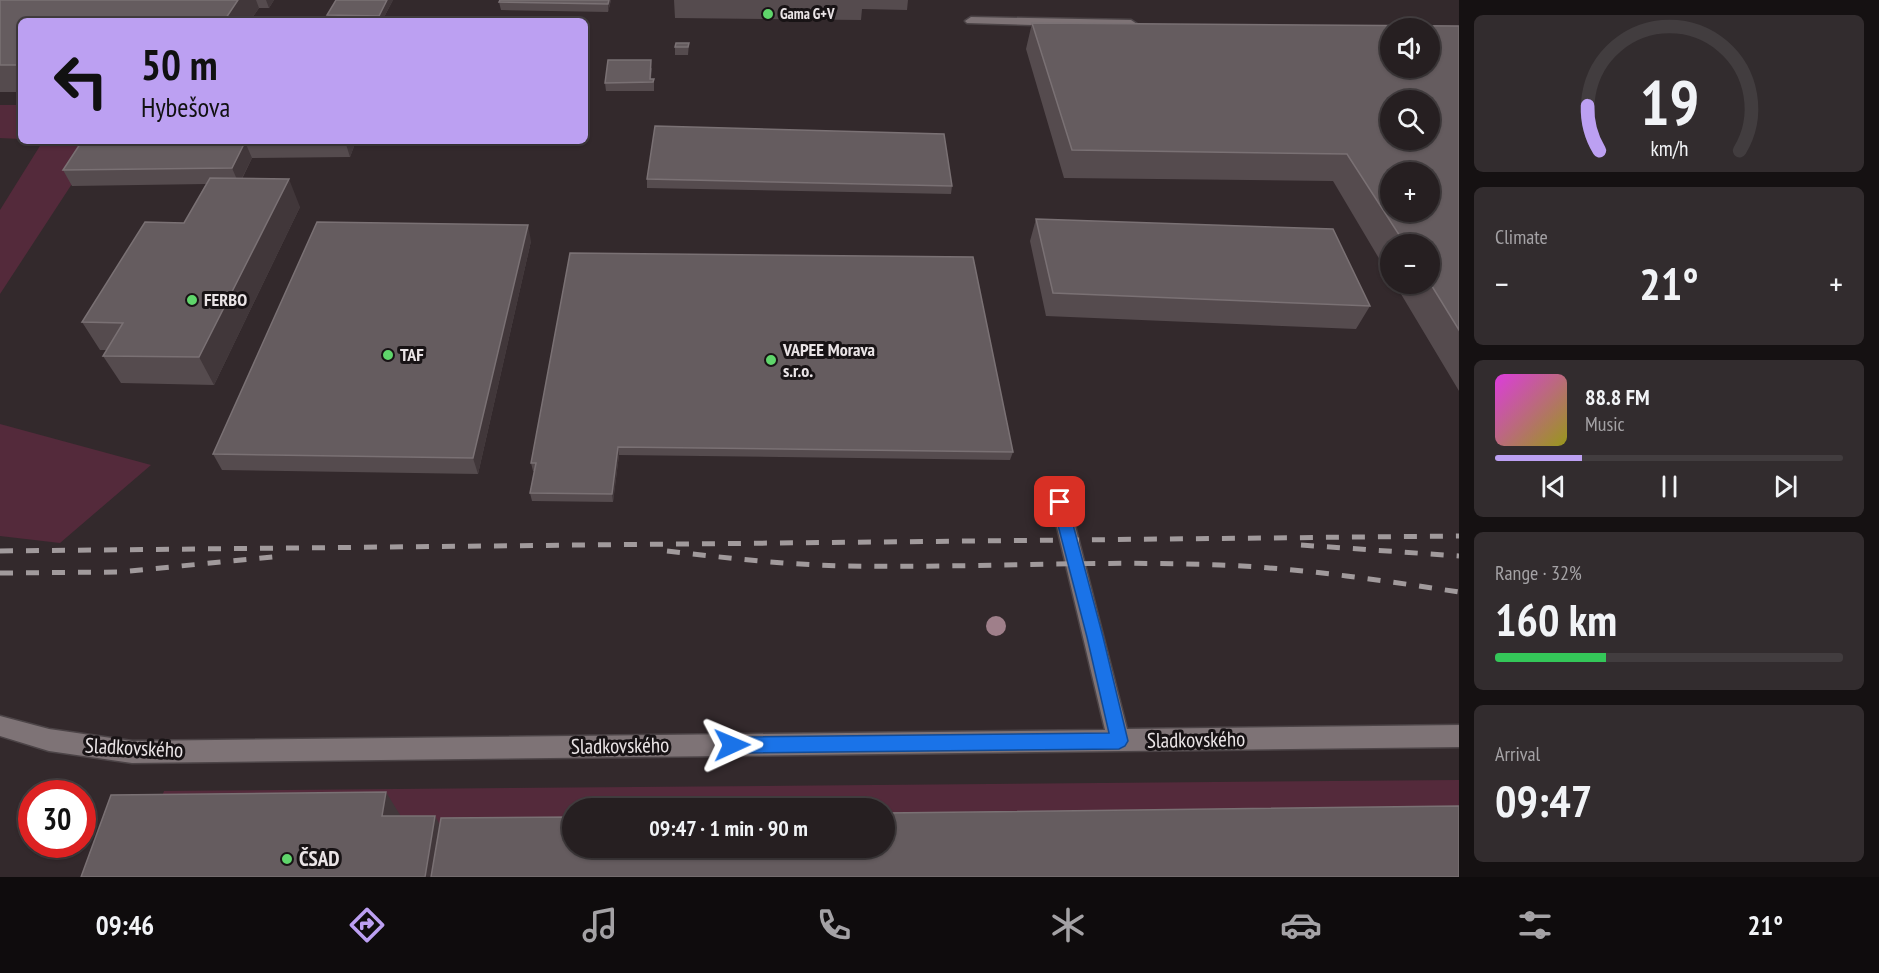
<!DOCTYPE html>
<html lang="en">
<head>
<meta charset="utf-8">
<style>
  body { margin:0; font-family:"PT Sans Narrow",sans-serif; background:#322c2e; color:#f1f3f6; height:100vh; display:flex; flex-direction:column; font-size:22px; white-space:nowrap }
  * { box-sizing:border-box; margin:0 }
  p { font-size:20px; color:#a4a2a5 }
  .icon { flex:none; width:33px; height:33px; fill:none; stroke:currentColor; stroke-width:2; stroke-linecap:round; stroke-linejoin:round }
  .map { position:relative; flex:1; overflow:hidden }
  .side { display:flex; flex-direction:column; gap:15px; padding:15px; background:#151112; width:420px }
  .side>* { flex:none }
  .guide { position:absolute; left:18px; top:18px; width:570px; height:126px; border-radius:9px; box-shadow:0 2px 4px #0004,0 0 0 2px #423d3f; background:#bca0f2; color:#111; overflow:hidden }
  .controls { position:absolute; left:1380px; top:18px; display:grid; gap:12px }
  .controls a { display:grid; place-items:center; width:60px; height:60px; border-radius:50%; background:#261f21; box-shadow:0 2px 4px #0004,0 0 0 2px #423d3f; font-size:30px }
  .speed { position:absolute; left:18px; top:780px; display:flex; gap:12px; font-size:30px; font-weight:700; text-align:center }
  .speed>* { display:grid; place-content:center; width:78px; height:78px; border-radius:50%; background:#261f21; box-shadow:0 2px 4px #0004,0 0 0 2px #423d3f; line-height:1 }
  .speed .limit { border:9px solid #d22; background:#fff; color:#111 }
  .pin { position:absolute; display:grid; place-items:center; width:51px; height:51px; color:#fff; margin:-26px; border-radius:12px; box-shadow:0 3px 9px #0006 }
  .me { position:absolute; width:66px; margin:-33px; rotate:89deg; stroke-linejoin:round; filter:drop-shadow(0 0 4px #0008) }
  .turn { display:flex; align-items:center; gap:21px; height:126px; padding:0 24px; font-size:27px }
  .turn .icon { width:78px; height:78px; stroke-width:2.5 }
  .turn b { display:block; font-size:42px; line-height:51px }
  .big { font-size:45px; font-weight:600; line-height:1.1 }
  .side .tile { flex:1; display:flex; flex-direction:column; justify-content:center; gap:9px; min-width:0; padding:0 21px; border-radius:9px; background:#322c2e }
  .side .dial { align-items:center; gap:0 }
  .dial svg { height:156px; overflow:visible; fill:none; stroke:#423d3f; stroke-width:7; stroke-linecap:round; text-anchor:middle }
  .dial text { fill:#f1f3f6; stroke:none }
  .song { display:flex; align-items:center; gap:18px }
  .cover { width:72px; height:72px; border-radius:9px; background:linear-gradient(135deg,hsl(300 70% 55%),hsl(60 70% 35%)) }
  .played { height:6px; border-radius:3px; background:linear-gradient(90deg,#bca0f2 25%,#423d3f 25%) }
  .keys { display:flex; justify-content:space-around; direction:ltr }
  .heat { display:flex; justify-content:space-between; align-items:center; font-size:33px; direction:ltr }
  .charge { height:9px; border-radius:4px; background:linear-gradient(90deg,#34c759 32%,#423d3f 0) }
  .trip { position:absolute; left:562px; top:798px; width:333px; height:60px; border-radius:30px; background:#261f21; box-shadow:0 2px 4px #0004,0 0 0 2px #423d3f; font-weight:600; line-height:60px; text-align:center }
  .menu { display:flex; height:96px; justify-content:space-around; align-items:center; background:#0f0c0d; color:#a4a2a5 }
  .menu .icon { width:42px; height:42px }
  .menu .on { color:#bca0f2 }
  .menu b { font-size:27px; color:#f1f3f6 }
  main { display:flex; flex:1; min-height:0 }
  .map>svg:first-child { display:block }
  .green { fill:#542a3b }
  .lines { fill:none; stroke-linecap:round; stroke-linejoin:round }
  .minor-casing { stroke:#4c4447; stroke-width:3 }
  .minor { fill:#7e7376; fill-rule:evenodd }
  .rail { stroke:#a19a9c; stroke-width:5; stroke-dasharray:13 13; stroke-linecap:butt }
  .tree { fill:#9f7f8a }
  .wall { fill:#554b4e }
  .shaded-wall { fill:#41373a }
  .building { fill:#655c5f; stroke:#7a7174; stroke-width:1.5; fill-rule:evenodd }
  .route { fill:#1a73e8; stroke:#114b97; stroke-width:1.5 }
  .poi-dot { fill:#5fd56b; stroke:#181315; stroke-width:2 }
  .labels { text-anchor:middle; stroke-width:6; stroke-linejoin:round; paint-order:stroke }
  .far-poi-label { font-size:15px; font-weight:bold; fill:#eae4e6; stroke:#181315; text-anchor:start }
  .poi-label { font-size:18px; font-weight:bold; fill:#eae4e6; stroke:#181315; text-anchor:start }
  .near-street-label { font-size:21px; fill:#eae4e6; stroke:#181315 }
  .near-poi-label { font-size:21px; font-weight:bold; fill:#eae4e6; stroke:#181315; text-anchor:start }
</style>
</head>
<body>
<main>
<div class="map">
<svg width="1459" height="877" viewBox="0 0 1459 877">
  <rect width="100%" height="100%" fill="#33292c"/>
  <!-- green -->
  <path class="green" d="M0,105H21V139L0,138Z
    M43,141H100L0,294V210Z
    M0,424L151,465L60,543L0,536Z
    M1459,780V823L885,830V808H573V834L153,821L164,791Z"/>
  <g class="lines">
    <!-- minor casing -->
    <g class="minor-casing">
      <path id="minor" d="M971,17L1131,20L1137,24L1131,28L967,23L965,21Z
        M1060,494L1067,497L1069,502L1127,729L1459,725V747L132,763L49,751L0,736V716L49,729L132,741L1105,730L1051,502L1053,497Z"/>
    </g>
    <!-- minor -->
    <use href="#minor" class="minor"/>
    <!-- rail -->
    <path class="rail" d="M1301,545L1459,556
      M0,551L1459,536
      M667,551C727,558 787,565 848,566C972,568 1096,560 1220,565C1300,568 1380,580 1459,592
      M0,573L119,572L283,556"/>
  </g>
  <!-- trees -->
  <circle class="tree" cx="996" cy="626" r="10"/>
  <!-- wall -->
  <path class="wall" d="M0,0H274L269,8H259L250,21H21V92H0Z
    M393,0L382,21H329L327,15Z
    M500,0H611L608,12L501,10L499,2Z
    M674,0H908L907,10L862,9L861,20L675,18Z
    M1032,23L1459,26V391L1395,284H1430V244H1390V277L1333,181L1064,178L1026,49Z
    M689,43L688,55H675V47Z
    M652,68L651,79H654V91H606L605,83Z
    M82,141H356L350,157L252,158L242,179L300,207L214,385L121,383L103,356L107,350H100L82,322L184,223L206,184L72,186L63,170Z
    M647,179L952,186L951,194L647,188Z
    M1036,219L1370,306L1356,329L1046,316L1030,241Z
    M531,241L478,474L222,470L213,454Z
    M570,253L1013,452L1010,460L619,455L613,502L532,501L530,493L534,471H533L531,463Z"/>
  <!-- shaded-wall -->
  <path class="shaded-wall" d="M238,0H256L259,8L250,21H224Z
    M266,0H274L269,8Z
    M387,0H393L382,21H380L379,16Z
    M609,0H611L608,12V4Z
    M345,141H356L350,157Z
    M245,142L252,158L239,184L232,168Z
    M289,179L300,207L214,385L199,357Z
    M528,225L531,241L478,474L473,458Z
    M618,447L619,455L613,502L612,494Z
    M386,792L402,818L382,816Z
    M435,816L449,841L443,877H425Z"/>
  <!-- building -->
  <path class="building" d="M0,0H238L224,21H21V65H0Z
    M336,0H387L379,16L327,15Z
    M500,0H609L608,4L499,2Z
    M1032,23L1459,26V330L1430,283V244H1405L1347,154L1072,150ZM1390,28H1430V68H1390ZM1390,100H1430V140H1390ZM1390,172H1430V212H1390Z
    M676,43H689L688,47H675Z
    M608,60H651L650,79H654L653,82L605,83Z
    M655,126L944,134L952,186L647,179Z
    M82,141H319L245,142L232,168L63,170Z
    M210,178L289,179L199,357L103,356L123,323L82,322L145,222L184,223Z
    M1036,219L1333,229L1370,306L1053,293Z
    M317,222L528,225L473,458L213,454Z
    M570,253L973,257L1013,452L618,447L612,494L530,493L536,463H531Z
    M386,792L382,816H435L425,877H81L111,795Z
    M1459,806V877H431L441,818L573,817V848H885V813Z"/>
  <!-- route -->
  <path class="route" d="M1060,496L1065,498L1067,502L1103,637L1128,741L1125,746L1119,749L732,753L726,751L723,745L726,739L732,737L1109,733L1087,637L1052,502L1055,498Z"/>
  <!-- markers -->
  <g class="poi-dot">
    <circle cx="768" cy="14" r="6"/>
    <circle cx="192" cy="300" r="6"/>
    <circle cx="388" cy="355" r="6"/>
    <circle cx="771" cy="360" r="6"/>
    <circle cx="287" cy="859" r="6"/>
  </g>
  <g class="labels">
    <!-- far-poi labels -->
    <g class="far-poi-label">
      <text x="780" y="19">Gama G+V</text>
    </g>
    <!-- poi labels -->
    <g class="poi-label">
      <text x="204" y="306">FERBO</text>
      <text x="783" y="356">VAPEE Morava<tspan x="783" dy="21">s.r.o.</tspan></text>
      <text x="400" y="361">TAF</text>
    </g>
    <!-- near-street labels -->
    <g class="near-street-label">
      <text transform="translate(1196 740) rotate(-1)" y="7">Sladkovského</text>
      <text transform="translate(620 746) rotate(-1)" y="7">Sladkovského</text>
      <text transform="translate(134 748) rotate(3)" y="7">Sladkovského</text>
    </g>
    <!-- near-poi labels -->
    <g class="near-poi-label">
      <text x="299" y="866">ČSAD</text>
    </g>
  </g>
</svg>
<div class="controls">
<a><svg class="icon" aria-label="sound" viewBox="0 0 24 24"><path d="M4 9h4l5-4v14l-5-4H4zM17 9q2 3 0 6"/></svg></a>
<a><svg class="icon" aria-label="search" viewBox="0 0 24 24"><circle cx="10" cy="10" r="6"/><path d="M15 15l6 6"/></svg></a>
<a>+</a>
<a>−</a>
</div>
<div class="speed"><div class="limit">30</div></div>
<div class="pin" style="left:1060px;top:502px;background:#d93025"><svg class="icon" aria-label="arrive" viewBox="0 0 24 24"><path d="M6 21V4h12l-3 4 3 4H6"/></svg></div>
<svg class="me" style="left:732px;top:745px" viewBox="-20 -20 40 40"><path d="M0-17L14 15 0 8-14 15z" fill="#1a73e8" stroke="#fff" stroke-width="4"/></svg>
<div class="trip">09:47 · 1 min · 90 m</div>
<div class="guide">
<div class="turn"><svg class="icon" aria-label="left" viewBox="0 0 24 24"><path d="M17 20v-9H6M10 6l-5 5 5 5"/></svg><div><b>50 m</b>Hybešova</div></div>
</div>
</div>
<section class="side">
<div class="tile dial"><svg viewBox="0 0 100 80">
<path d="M14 69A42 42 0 1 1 86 69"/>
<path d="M14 69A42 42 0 0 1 8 46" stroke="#bca0f2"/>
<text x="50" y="56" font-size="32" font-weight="700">19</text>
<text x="50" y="72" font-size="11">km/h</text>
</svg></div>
<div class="tile"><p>Climate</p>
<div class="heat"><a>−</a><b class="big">21°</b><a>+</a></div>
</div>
<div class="tile">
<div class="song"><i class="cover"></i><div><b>88.8 FM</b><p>Music</p></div></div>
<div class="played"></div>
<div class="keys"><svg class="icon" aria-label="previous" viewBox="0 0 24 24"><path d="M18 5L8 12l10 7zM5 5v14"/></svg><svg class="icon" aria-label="pause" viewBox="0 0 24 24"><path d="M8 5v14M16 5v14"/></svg><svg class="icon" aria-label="next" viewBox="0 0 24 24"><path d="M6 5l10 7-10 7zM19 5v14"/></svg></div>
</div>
<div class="tile"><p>Range · 32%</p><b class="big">160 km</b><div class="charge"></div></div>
<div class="tile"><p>Arrival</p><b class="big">09:47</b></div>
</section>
</main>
<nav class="menu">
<b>09:46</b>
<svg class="icon on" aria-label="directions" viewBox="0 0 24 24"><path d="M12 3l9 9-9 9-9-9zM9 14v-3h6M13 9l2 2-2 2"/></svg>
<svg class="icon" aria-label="music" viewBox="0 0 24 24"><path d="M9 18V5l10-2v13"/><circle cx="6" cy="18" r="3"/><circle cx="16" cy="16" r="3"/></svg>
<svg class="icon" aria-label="phone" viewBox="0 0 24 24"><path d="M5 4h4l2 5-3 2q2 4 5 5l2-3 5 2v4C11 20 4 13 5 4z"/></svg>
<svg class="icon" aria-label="climate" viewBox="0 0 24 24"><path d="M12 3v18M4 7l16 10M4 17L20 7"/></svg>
<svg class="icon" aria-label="car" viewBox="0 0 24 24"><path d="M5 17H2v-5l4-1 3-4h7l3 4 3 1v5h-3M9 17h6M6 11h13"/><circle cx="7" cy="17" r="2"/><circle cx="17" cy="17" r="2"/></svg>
<svg class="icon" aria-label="filters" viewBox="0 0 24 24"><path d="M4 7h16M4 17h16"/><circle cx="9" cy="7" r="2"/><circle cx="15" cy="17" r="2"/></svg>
<b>21°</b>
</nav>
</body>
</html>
